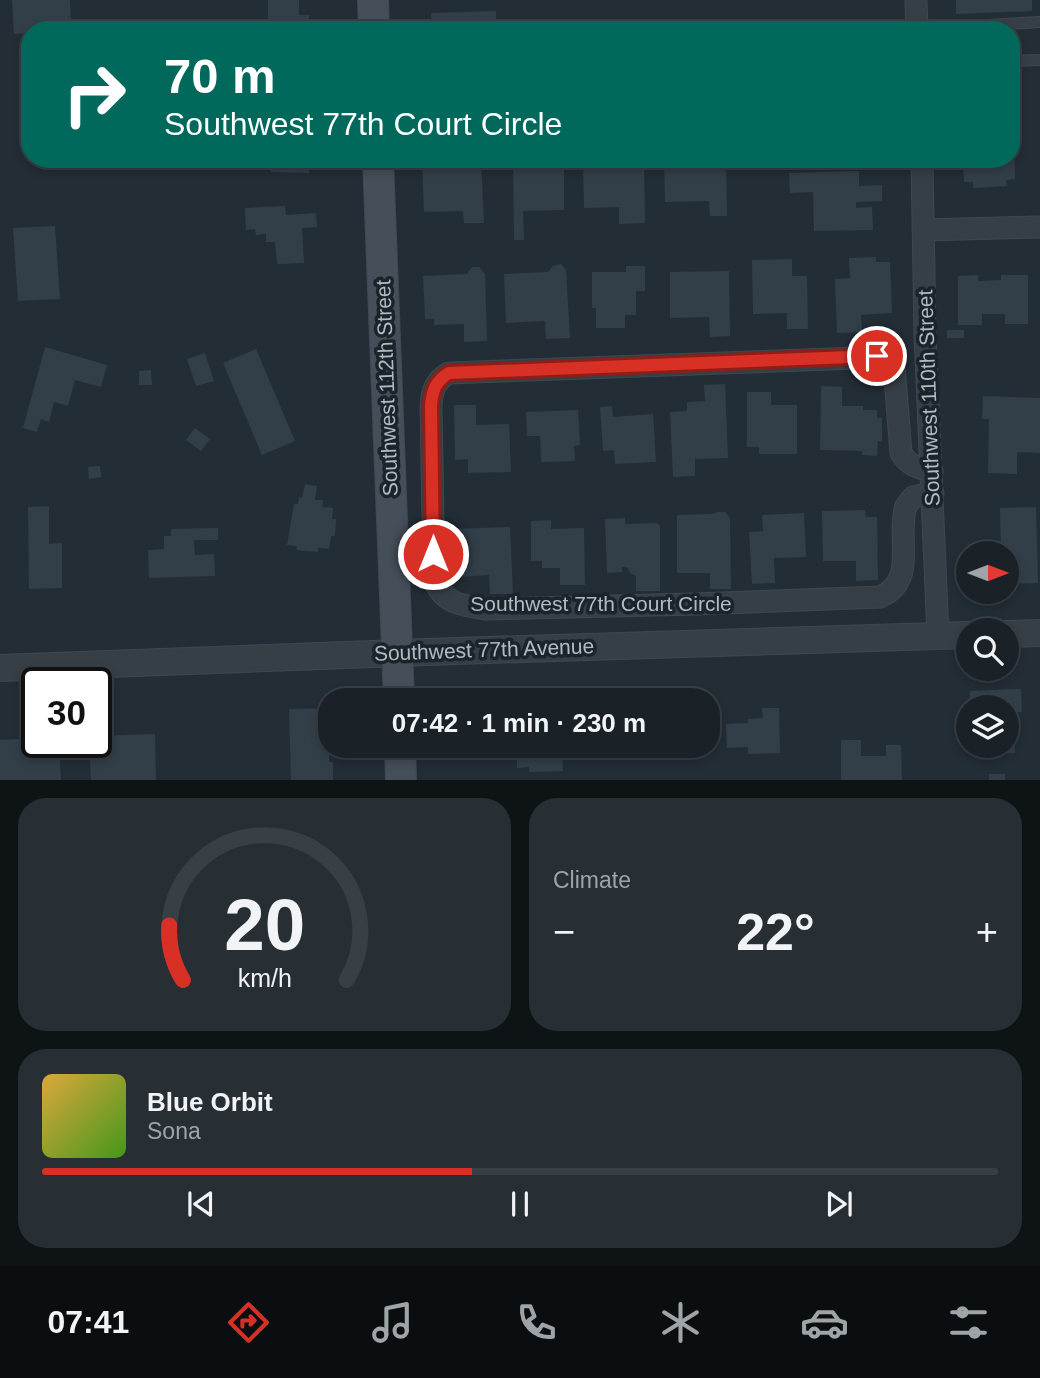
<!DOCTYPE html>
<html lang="en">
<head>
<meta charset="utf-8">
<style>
  body { margin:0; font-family:Helvetica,sans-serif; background:#272f34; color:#f1f3f6; height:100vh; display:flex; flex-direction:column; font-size:26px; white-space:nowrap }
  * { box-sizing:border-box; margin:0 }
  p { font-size:23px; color:#9fa4a8 }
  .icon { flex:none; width:38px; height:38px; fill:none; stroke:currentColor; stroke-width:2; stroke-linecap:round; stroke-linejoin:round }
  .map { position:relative; height:780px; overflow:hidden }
  .sheet { display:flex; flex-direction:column; gap:18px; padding:18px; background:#0e1316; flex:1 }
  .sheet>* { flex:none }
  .guide { position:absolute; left:21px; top:21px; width:999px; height:147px; border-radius:28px; box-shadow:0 4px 10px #0003,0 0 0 2px #383f45; background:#00695c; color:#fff; overflow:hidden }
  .needle { width:46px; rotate:90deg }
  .buttons { position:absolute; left:956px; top:541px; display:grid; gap:14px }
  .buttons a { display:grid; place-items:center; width:63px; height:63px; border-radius:50%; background:#1a2228; box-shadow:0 4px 10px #0003,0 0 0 2px #383f45; font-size:35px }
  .speed { position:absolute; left:21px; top:667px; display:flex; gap:14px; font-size:35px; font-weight:700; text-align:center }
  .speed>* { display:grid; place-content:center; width:91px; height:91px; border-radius:50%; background:#1a2228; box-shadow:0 4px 10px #0003,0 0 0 2px #383f45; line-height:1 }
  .speed .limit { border:4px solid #111; border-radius:10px; background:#fff; color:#111 }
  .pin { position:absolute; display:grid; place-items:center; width:60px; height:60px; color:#fff; margin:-30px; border:4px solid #fff; border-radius:50%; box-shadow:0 2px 7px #0007 }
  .me { position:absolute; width:77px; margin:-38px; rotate:0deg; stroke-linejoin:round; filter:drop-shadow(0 0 5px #0008) }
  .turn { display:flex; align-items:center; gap:24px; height:147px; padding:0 28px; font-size:32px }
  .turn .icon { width:91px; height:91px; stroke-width:2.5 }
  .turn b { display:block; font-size:49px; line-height:60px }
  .big { font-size:52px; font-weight:800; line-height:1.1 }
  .sheet .card { flex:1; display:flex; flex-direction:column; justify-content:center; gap:10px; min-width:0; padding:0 24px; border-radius:28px; background:#272f34 }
  .sheet .dial { align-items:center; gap:0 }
  .dial svg { height:182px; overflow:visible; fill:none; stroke:#383f45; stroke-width:7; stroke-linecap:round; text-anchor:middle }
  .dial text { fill:#f1f3f6; stroke:none }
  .song { display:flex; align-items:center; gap:21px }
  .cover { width:84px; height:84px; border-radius:10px; background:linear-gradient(135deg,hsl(40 70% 55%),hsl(100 70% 35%)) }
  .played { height:7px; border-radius:4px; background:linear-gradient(90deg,#d93025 45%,#383f45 45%) }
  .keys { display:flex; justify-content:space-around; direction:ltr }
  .heat { display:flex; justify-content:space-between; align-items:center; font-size:38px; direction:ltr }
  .sheet .tiles { flex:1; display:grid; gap:18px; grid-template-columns:1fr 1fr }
  .card:last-child { grid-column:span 2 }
  .trip { position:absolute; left:318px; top:688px; width:402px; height:70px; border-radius:28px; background:#1a2228; box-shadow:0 4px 10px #0003,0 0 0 2px #383f45; font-weight:800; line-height:70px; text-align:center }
  .tab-bar { display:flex; height:112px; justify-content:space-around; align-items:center; background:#0a0e10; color:#9fa4a8 }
  .tab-bar .icon { width:49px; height:49px }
  .tab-bar .on { color:#d93025 }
  .tab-bar b { font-size:32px; color:#f1f3f6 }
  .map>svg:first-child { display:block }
  .building { fill:#323f49 }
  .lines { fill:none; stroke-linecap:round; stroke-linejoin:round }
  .service-casing { stroke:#3f4850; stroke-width:12 }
  .minor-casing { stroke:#3f4850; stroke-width:23 }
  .tertiary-casing { stroke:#3f4850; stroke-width:28 }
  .secondary-casing { stroke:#3f4850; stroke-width:32 }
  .service { stroke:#363f46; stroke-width:10 }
  .minor { stroke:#363f46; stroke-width:21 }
  .tertiary { stroke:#363f46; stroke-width:26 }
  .secondary { stroke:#454f59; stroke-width:30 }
  .route-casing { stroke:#8d1f18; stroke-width:18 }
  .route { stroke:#d93025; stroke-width:12 }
  .labels { text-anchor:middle; stroke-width:7; stroke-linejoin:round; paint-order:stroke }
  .street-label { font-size:21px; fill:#b1bac3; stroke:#1c242b }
</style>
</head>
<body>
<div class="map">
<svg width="1040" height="780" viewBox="0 0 1040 780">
  <rect width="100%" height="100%" fill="#232d36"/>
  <!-- building -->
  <path class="building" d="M12,0H70L71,24L45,25V30H30V33L14,34Z
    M268,0H299V15H309V30H279V22L268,23Z
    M956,0H1032V11L956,14Z
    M496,11V30H432L431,13Z
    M1012,144H1014L1015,179L1006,180L1007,186L973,188V182H964L963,159H1012Z
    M271,159H310L309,173L271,172Z
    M422,159H440V164L481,162L484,223H464L463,211L424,212Z
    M513,159H564V210L523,211L524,240H514Z
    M583,159H644L645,223L619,224V207L584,208Z
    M664,159H726L727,216H710L709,201L665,202Z
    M790,159H860V162L790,163Z
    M859,171V186L882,185V201L856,202V208L872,207L873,230L814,231L813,192L790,193L789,173Z
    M285,206L286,215L316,213L317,227L302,228L304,263L277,264L275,242H266V234L256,235L255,229L246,230L245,208Z
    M55,226L60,299L18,301L13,228Z
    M876,257V262H890L892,313L861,315L862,332L837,333L835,279L850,278L849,258Z
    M792,259V276H807L808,329H787V313L753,314L752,260Z
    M561,264L566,270L570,338L546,339L545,321L506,323L504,274L548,272L553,266Z
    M626,266H645V291H636V315H625V328H596V308H592V272H626Z
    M472,267H479L485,274L487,341L464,342V324L434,325V319H425L423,276L467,274Z
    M729,271L730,336L710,337L709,317L670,318V272Z
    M978,275V281L1001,280V275H1028V324H1005V314H982V325H958V276Z
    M947,330H964V338H947Z
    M45,347L107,365L101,387L75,380L68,406L54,402L49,422L41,419L37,432L23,428Z
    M256,349L295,441L262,455L223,363Z
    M205,353L214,381L196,386L187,359Z
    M151,370L152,385H139V371Z
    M725,384L728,458L695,459V476L673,477L670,412L687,411V402L705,401L704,385Z
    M821,386L842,387V406H863V410H877V418H882V442L878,441L877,456L862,455V451L820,450Z
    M747,392H771V405H797V454H759V447H747Z
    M983,396L1040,398V453L1017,452V474L988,473L989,419H982Z
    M454,405H476V425L509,424L511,472L468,473V459L455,460Z
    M612,406L613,417L653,414L656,462L615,464L614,450L603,451L600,407Z
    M578,410L580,445L574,446L575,461L541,462L540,436H527L526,412Z
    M195,428L210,439L201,451L186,440Z
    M100,466L101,477L89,479L88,467Z
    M305,484L317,486L315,500H323L322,507L333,508L332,519H336L335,536H331L329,549L318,548V552L296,550L297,546L287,545L294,504H298L299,497L302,498Z
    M49,506V544L62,543V588L29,589L28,507Z
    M1036,507L1038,583L1006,584V553H1001L1000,508Z
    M865,510L866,517H877L878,580L856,581V561H823L822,511Z
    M718,512H725L730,518L731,589H710V573H677V515L712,514Z
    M804,513L806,557L774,558L775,583L752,584L749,532L763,531L762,515Z
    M625,518V524L657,523L660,526V591H636V576L630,573L627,567H622V572L607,573L605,519Z
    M551,520V529L584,528L585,585H560V568H542V561H531V521Z
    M510,527L513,594H490L489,575L460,577L459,569H451L449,529Z
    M218,528V540H194L195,555L214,554L215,576L149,578L148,550L164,549V536H171V529Z
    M1021,689L1022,712H1013L1015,753L976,755V746H1006V707H970V691Z
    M331,708L329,762H333V780H291L289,709Z
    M762,708H779L780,753L748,754V747L727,748L726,724L748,723V719L763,718Z
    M155,734L156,780H91L89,742H96V736Z
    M37,738V742H59L61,780H0V740Z
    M841,740H861V756H886V745H901L902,780H841Z
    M488,746H562L563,771L529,772V767L517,768V752L488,753Z
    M989,774H1005V780H989Z"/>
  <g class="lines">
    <!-- service casing -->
    <g class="service-casing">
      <path id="service" d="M970,26L1040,22
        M1012,61L1040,60"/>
    </g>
    <!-- minor casing -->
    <g class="minor-casing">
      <path id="minor" d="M916,0L917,30
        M922,159L925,334L938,636
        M923,230L1040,227
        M932,471C918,468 909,466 901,453L894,366L884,357L449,373C436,380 432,390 431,406L434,579C442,603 463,606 486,609L695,604L880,597C918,581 896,538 906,506L913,497L933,493"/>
    </g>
    <!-- tertiary casing -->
    <g class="tertiary-casing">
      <path id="tertiary" d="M1006,634L1040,633
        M0,668L426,652L968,635"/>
    </g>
    <!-- secondary casing -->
    <g class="secondary-casing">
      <path id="secondary" d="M373,0L374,30
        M378,159L399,700
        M400,746L401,780"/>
    </g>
    <!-- service -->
    <use href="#service" class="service"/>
    <!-- minor -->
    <use href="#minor" class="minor"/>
    <!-- tertiary -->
    <use href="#tertiary" class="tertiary"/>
    <!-- secondary -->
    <use href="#secondary" class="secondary"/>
  </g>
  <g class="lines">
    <!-- route casing -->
    <g class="route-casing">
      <path id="route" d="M433,554L431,406C432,390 436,381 449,373L877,356"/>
    </g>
    <!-- route -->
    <use href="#route" class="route"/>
  </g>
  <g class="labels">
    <!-- street labels -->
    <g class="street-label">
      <text transform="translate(387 388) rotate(-92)" y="7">Southwest 112th Street</text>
      <text transform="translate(929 398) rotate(-92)" y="7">Southwest 110th Street</text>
      <text x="601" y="611">Southwest 77th Court Circle</text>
      <text transform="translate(484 650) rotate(-2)" y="7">Southwest 77th Avenue</text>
    </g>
  </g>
</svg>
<div class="buttons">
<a><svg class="needle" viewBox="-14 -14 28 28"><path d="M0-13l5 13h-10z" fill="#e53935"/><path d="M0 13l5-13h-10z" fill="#9fa4a8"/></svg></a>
<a><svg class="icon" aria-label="search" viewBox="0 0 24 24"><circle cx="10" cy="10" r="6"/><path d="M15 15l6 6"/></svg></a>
<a><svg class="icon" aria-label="layers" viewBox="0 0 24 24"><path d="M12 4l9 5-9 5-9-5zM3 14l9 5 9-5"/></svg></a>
</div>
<div class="speed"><div class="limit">30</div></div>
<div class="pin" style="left:877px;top:356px;background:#d93025"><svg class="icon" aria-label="arrive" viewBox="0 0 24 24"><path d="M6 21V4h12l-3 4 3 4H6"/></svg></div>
<svg class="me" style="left:433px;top:554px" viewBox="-20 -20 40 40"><circle r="17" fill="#d93025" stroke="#fff" stroke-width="3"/><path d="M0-11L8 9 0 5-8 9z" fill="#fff"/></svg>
<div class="trip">07:42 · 1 min · 230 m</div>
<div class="guide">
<div class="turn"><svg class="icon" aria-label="right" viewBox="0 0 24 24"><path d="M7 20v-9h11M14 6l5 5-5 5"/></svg><div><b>70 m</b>Southwest 77th Court Circle</div></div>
</div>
</div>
<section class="sheet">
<div class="tiles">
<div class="card dial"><svg viewBox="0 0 100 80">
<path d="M14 69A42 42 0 1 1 86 69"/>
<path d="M14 69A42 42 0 0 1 8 45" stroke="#d93025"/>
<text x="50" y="56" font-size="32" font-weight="700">20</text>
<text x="50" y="72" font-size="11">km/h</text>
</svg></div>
<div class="card"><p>Climate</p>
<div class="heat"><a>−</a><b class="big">22°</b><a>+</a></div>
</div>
<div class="card">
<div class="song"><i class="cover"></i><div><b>Blue Orbit</b><p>Sona</p></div></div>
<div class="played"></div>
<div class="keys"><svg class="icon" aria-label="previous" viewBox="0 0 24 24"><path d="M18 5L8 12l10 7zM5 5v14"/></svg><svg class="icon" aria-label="pause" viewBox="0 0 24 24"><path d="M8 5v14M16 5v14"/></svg><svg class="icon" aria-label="next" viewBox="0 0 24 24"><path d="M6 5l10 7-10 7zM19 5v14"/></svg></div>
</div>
</div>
</section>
<nav class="tab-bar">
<b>07:41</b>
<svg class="icon on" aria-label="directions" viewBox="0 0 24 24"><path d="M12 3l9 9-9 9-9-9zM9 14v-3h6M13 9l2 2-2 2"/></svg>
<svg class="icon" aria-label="music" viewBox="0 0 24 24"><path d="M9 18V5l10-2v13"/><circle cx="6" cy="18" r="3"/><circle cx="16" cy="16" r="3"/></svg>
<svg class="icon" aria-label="phone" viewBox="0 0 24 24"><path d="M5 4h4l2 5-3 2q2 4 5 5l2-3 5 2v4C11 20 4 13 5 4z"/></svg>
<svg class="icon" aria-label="climate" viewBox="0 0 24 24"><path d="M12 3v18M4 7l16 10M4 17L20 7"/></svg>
<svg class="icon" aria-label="car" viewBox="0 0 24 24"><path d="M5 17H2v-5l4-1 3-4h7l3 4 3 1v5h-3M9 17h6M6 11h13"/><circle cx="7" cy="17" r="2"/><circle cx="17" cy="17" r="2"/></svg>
<svg class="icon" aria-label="filters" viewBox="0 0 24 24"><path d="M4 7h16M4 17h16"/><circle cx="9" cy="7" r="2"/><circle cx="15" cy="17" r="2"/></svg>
</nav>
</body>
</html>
